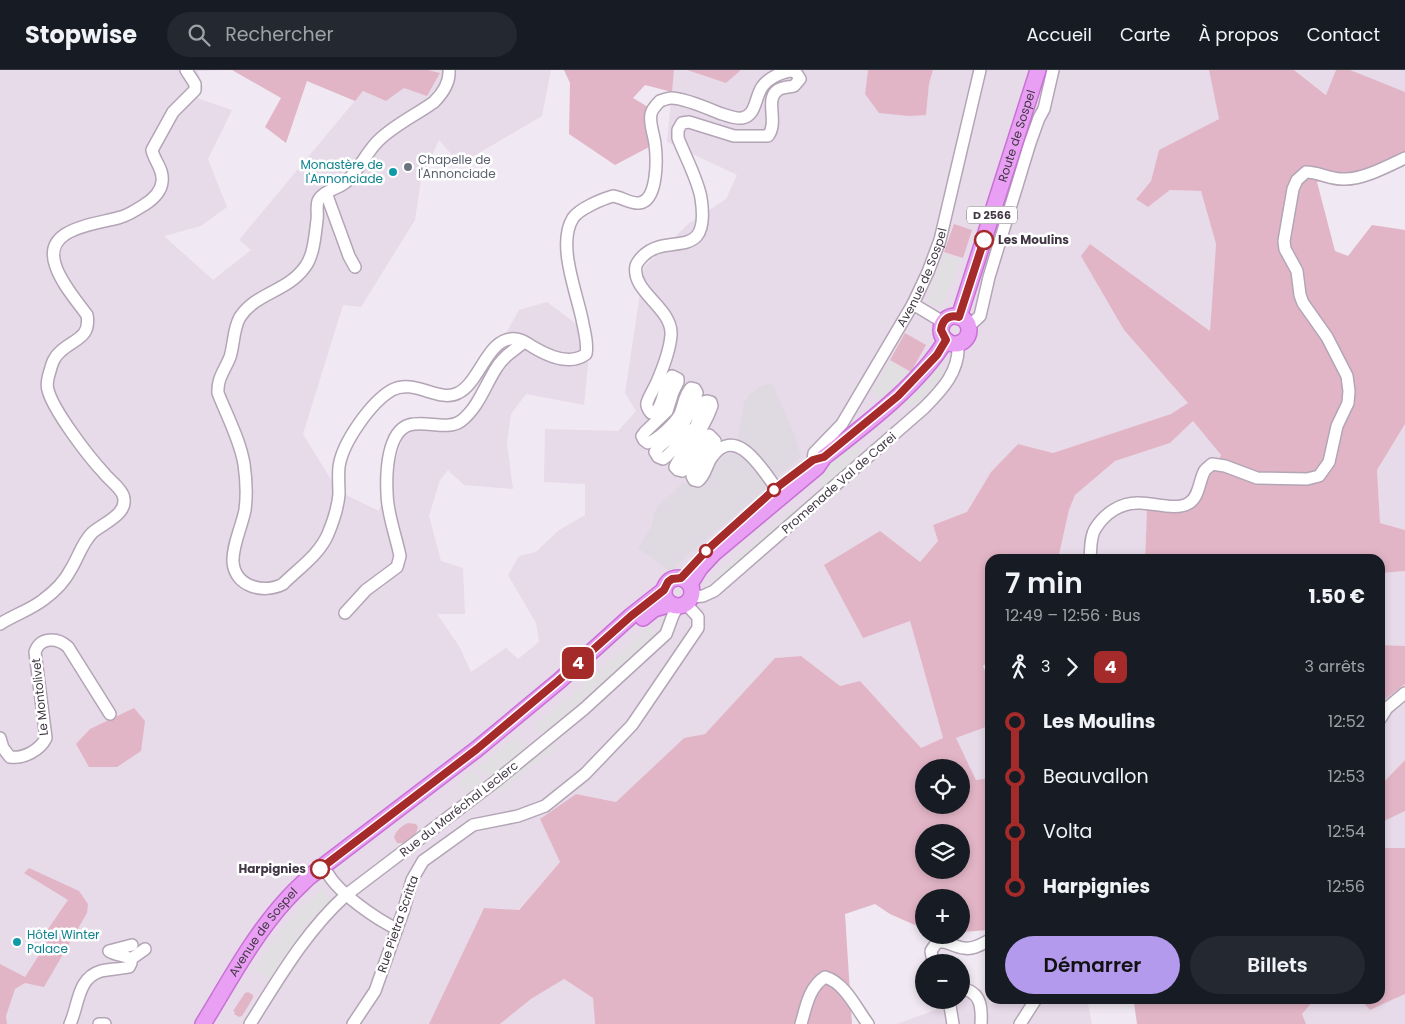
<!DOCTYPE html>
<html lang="fr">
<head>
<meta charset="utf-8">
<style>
	body { margin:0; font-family:Poppins,sans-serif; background:#242831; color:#f1f3f6; height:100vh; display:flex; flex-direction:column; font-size:19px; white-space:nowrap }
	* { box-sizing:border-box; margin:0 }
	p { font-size:16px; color:#9ea1a6 }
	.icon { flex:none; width:28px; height:28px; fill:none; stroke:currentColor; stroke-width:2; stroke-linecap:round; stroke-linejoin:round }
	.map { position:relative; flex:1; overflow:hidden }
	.panel { position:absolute; left:985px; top:484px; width:400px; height:450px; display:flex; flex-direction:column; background:#171b24; border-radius:15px; box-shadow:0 2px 8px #0003 }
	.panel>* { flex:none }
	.badge { padding:0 10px; border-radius:8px; font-size:18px; line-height:32px }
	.tools { position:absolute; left:915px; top:689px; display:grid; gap:10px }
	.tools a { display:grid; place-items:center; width:55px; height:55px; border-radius:50%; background:#171b24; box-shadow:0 2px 8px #0003; font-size:25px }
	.map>.badge { position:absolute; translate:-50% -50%; box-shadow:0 0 0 2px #fff }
	.legs { display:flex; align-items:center; gap:8px; height:55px; padding:0 20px; font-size:16px }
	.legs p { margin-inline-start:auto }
	.head { display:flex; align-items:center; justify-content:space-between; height:85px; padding:0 20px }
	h1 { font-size:28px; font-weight:600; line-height:38px }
	.primary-button { display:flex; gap:10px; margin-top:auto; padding:10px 20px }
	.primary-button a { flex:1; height:58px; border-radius:30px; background:#b39aed; color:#111; font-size:20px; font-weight:600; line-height:58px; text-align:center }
	.primary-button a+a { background:#242831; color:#f1f3f6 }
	ul { padding:0 20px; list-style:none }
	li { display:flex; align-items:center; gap:18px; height:55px; font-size:19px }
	li i { display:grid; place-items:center; width:8px; height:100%; margin:0 6px; background:currentColor }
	li i::after { content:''; width:12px; height:12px; margin:-6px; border:4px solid; border-radius:50%; background:#171b24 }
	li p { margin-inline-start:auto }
	li:first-child i { background:linear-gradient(#0000 50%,currentColor 0) }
	li:last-child i { background:linear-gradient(currentColor 50%,#0000 0) }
	header { display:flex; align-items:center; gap:30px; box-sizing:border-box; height:70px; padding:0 25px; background:#171b24; border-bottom:1px solid #363941 }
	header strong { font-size:24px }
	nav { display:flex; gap:28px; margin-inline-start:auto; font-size:18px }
	.search { width:350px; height:45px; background:#242831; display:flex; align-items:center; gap:12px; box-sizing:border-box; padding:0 18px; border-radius:28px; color:#9ea1a6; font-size:19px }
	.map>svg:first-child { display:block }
	.residential { fill:#e7dae9 }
	.industrial { fill:#dfd9e1 }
	.green { fill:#e2b5c6; fill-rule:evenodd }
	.parking { fill:#e2dfe3 }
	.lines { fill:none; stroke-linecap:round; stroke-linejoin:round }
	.minor-casing { stroke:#b3a5b6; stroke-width:14 }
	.major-casing { stroke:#c971d6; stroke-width:18 }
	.minor { stroke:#fff; stroke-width:11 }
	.major { stroke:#e99ff3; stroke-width:15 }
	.line-1-casing { stroke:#fff; stroke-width:11 }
	.line-1 { stroke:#a52a2a; stroke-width:8 }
	.worship-dot { fill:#6b7280; stroke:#fff; stroke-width:2 }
	.culture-dot { fill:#0f9aa8; stroke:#fff; stroke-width:2 }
	.stop-1-dot { fill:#fff; stroke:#a52a2a; stroke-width:2.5 }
	.labels { text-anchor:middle; stroke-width:5; stroke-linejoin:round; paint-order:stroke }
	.shield { fill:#fff; stroke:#7a737c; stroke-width:1 }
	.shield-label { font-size:11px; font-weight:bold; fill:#413744 }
	.street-label { font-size:12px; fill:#413744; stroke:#fff }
	.worship-label { font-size:12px; fill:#5b616d; stroke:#fff; text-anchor:start }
	.culture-label { font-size:12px; fill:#0d838f; stroke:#fff; text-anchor:end }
	.stop-label { font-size:12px; font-weight:bold; fill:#413744; stroke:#fff; text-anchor:start }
</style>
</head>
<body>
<header>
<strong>Stopwise</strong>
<div class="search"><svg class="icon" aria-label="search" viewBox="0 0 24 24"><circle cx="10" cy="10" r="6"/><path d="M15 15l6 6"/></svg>Rechercher</div>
<nav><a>Accueil</a><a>Carte</a><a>À propos</a><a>Contact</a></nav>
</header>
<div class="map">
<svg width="1405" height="954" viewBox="0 0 1405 954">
	<rect width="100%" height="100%" fill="#f0e8f2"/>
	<path class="residential" d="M0,0H232L198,1L203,18L197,28L232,40L208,89L227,137L201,156L164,166L213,210L251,180L239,170L363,21L386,31L404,18L440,3L428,0H551L542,46L460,94L439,70L421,109L415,150L361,237L343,235L303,364L338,421L379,441L405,361L459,349L519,240L547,232L591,265L584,335L526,324L511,344L507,373L513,419L464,415L448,400L440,410L429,446L441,491L463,498L465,544H437L459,576L471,602L506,578L518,589L539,572L536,553L508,505L519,486L536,482L559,460L585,445V414L544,412L545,359L618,361L636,341L625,323L644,197L688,154L726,129L737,105L667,72L674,0H687L726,13L741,0H868L865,24L926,45L929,14L933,0H1209L1219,49L1159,80L1151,111L1136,128L1148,137L1170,120L1201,121L1216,174L1210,261L1090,174L1124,260L1188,333L1171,344L1053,383L1018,374L991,402L967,443L933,455L938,471L920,492L910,551L943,668L921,679L860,611L840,616L801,586L775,588L705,664L684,668L616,732L576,724L560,792L518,840L484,838L429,954H0Z
		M1294,0H1336L1327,25Z
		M1350,0H1405V22H1401Z
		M1193,351L1221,385L1195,435L1147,439L1145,489H1058L1069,440L1075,425L1115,391L1170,373Z
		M1405,354V460L1380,453L1377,400Z
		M1405,501V576L1380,575V503Z
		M1405,614V690L1380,716V633Z
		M986,657L990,664V708L976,710L956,668Z
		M1405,741V778H1383L1380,771V753Z
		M564,909L593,928L595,954H500L531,929Z
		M961,919H981L991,935L997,929H1087L1092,954H897L944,937V930H961Z
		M1405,924V954H1306L1302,944L1315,929H1360L1370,940Z"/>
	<path class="industrial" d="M772,313L795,366L801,387L776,408L754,381L737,371L744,333L750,324L761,316Z
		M738,383L748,389L769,416L689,484L671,502L638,478L651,458L656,438L683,413L697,417L704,413L723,385Z"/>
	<path class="green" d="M232,0H428L440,3L427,26L404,18L386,31L363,21L355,31L307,11L286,73L265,57L281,28Z
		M564,0H674L672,22L645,15L633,28L648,37L651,76L615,95L569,64L570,13Z
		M687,0H741L726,13Z
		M868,0H933L929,14L926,45L909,46L879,43L865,24Z
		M1209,0H1294L1326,25L1336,0H1350L1405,22V93L1317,112L1335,181L1348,186L1372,155L1405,160V354L1377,400L1380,453L1405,460V501L1380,503V489H1145L1147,439L1195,435L1221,385L1193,351L1170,373L1115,391L1075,425L1069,440L1058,489H990V590L983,596L990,612V664L986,657L956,668L976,710L990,708V860L961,862V828H924V859L890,844L875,834L845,844L852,954H595L593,928L564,909L531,929L500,954H429L484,838L519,840L560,792L540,749L576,724L616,732L684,668L705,664L775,588L801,586L840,616L860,611L921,678L943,668L910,551L863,568L824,495L880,461L920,492L938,471L933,455L967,442L991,402L1018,374L1053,383L1171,344L1188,333L1124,260L1081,186L1090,174L1210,261L1216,174L1201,121L1170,120L1148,137L1136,129L1151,111L1159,80L1219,49ZM924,698H961V735H924ZM924,762H961V800H924Z
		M954,154L972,160L963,188L944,182Z
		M905,263L926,275L911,302L890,290Z
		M1380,575L1405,576V614L1380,633Z
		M134,638L145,651L141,681L117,697H89L76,674L90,659Z
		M1405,690V741L1380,753V716Z
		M408,753L416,754L418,757L415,766L405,773H397L394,767C397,760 401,756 408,753Z
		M1380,771L1383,778H1405V924L1370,940L1360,929H1380Z
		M29,798L79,821L88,834L87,843L44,917L25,913L15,919L6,946L7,954H0V894L25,907L39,885L48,859L68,830L24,803Z
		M248,922L253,925V928L242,946L239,947L234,944L235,942L233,941L245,923Z
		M1147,929H1315L1302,944L1306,954H1137L1134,933Z"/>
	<path class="parking" d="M945,183L961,190L942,238L926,231Z
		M890,291L910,302L882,330L872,322Z
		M937,298H941L947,302L916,336L901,333Z
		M854,370L856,377L860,380L868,381L822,419V399Z
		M801,433L804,439L716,517L715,505Z
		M649,557L657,565L544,665L536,655Z
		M515,668L521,669L526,674L525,682L486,712V706L482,701L476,699Z
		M551,672L556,678L495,726L494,717Z
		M473,701L482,711L467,723L458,713Z
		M322,819L332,831L312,848L271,910L254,899L275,868L299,839Z"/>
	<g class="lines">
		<defs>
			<g id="minor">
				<path d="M449,0C450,12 443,23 434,32C416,45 394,55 378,71C366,83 359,100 346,112C338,119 322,121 318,131C316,137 318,144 317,150C315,165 314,185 305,197C287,222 257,222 240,247C233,259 234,275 230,287C225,300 217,308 218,323C227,346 240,370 244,394C246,408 247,426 245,440C242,456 232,476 233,492C235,517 264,524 283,514C299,498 319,485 328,464C333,452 338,437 339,424C339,415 338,406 339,397C342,373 371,332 392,320C414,308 439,333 458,323C480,313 488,265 516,269C522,269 528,274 533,277C548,286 570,296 586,284C588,274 585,264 583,254C578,225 556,175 573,148C579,139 602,129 613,126C621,127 631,134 639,133C658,131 657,89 655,74C654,64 649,54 651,44C652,39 656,35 660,31C663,30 668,28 671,28C684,28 707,38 719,43C726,45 734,49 742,48C756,46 755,27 762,17C768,8 784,0 795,1L800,9L794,16C790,17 782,17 778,20C764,29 779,52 768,66H734L689,52L682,53L678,60V68C685,86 698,110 701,128C711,194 668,161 643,186C640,189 637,192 636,196C631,222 673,238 671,265C670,280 663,298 657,312C654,319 649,326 647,333C646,337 649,340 651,343H655C665,333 662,316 672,306L678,309V312L673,322L667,341L645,362L642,366L644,370L648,373C658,369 675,354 680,344C684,335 684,325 691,318L695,319L697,323C691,334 689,347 682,356C675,367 662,371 655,382L658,387L663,389L667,386L696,356L703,332L707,331L711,332L712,336C707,350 698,365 689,377C684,384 678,389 675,397L678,400L682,401L686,399L705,366L709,365L715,371L693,401L692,406L694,410L698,411C706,405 706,395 712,387C736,354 762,399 776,418"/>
				<path d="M326,123L349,186L355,197"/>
				<path d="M913,234L943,252"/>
				<path d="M968,257L980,246L989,207L1030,73L1039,48L1044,39L1053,0"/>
				<path id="s1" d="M813,390L814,383L842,354L913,234L928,202L940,170L980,0"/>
				<path d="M1090,489C1091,479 1090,467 1095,459C1105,443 1121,432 1140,433C1154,433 1177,441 1189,433C1199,427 1199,412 1204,402C1205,399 1209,397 1212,394L1225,396L1257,408L1307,409L1319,406L1329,392L1337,356L1348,333L1349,321L1347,306L1327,267L1303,233L1300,225L1297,201L1285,179L1284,171L1293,119L1297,110L1306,102C1319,102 1331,110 1345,109C1364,109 1388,96 1405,88"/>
				<path d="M691,527L703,526L714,521L924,338C942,320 960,301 958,274"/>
				<path d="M345,543L366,520L397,497L400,486C396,466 387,443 387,423C386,404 387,362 409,355C426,350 447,361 461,351C479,337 485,315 497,297C505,284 514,281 524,272"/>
				<path d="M0,554C14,545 30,540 43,530C54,522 65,511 71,499C78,488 82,473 92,463C103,453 130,444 123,425C119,416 109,410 103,402C88,386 53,340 48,320C46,314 48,307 50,301C52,293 54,287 61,281C74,269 91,268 87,245C76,230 62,214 56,197C41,157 96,155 121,147C129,145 137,139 144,135C152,130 161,122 162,112C164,99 154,91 152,80L173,42L195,20V14L186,0"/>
				<path d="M1380,649L1387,638L1405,623"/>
				<path d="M0,668L3,678L10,687C24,689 40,680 46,668L35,582C40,567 57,567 68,577L110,644"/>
				<path d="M328,804C340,824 376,849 397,859"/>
				<path d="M131,889L145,879"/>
				<path d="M933,892L931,881L937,872C947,870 953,877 964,878C973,880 982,874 990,870"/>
				<path d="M961,918C981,922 982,937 981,954"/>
				<path d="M949,930L953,954"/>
				<path d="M70,954C79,935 77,908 101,901C110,899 120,899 129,897L131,893V889C125,885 117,886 109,881L132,875"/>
				<path d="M99,954H105"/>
				<path d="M250,954C279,908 306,861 346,825L496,711L584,639L666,564L673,545L678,536"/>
				<path d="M353,954L375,921L404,839L412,810L423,791L473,755L518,746L545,736L585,704L632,655L698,558V547L686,534"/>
				<path d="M801,954C806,937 809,917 825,907C845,913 856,938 868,954"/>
				<path d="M1020,954L1036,929"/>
			</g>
			<g id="major">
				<circle cx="955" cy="260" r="14"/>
				<path id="s2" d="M959,247L1038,0"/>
				<circle cx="678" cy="522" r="14"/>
				<path d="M690,514L700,498L714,483L817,397L824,387C864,356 920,314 946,270"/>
				<path d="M643,548L654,539L671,534"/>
				<path id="s3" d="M203,954C229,912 253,866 287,829C294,821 302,814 309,807L477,679L559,611L631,546L664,520"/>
			</g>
		</defs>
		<use href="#minor" class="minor-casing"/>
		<use href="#major" class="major-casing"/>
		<use href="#minor" class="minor"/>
		<use href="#major" class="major"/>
	</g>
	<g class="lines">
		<defs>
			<path id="line-1" d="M320,799L477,679L558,611L631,546L664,520L668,512L672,509L681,508L707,480L776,418L813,390L824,387L898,326L937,285L946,270L941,260C942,250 949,244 959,247L984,170"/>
		</defs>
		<use href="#line-1" class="line-1-casing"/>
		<use href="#line-1" class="line-1"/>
	</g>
	<circle class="worship-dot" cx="408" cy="97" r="5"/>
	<g class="culture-dot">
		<circle cx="393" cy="102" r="5"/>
		<circle cx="17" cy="872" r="5"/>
	</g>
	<g class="stop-1-dot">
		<circle cx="984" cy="170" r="9"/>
		<circle cx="774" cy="420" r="6"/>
		<circle cx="706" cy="481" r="6"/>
		<circle cx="320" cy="799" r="9"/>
	</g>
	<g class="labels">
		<rect class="shield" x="967" y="136.5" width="50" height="17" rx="4"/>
		<g class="shield-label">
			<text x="992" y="149">D 2566</text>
		</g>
		<g class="street-label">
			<text dy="4" stroke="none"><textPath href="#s2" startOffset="190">Route de Sospel</textPath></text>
			<text dy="4" stroke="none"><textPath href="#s1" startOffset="215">Avenue de Sospel</textPath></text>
			<text transform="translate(839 413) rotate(-41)" y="4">Promenade Val de Carei</text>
			<text transform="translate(40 627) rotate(-96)" y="4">Le Montolivet</text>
			<text transform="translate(459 739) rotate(-38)" y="4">Rue du Maréchal Leclerc</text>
			<text transform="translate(398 854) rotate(-71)" y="4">Rue Pietra Scritta</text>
			<text dy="4" stroke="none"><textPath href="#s3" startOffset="110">Avenue de Sospel</textPath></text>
		</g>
		<g class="worship-label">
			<text x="418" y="94">Chapelle de<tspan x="418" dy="14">l'Annonciade</tspan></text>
		</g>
		<g class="culture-label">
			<text x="383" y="99">Monastère de<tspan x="383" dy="14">l'Annonciade</tspan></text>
			<text x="27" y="869" text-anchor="start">Hôtel Winter<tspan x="27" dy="14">Palace</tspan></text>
		</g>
		<g class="stop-label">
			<text x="998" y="174">Les Moulins</text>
			<text x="306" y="803" text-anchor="end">Harpignies</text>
		</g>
	</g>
</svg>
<div class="tools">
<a><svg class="icon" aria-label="locate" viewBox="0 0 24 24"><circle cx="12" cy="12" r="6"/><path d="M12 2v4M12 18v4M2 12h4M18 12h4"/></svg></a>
<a><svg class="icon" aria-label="layers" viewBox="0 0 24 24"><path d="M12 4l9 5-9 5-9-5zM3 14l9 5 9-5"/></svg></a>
<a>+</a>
<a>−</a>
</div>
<b class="badge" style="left:578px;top:593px;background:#a52a2a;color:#fff">4</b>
<section class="panel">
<div class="head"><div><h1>7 min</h1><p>12:49 – 12:56 · Bus</p></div><b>1.50 €</b></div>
<div class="legs"><svg class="icon" aria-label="walk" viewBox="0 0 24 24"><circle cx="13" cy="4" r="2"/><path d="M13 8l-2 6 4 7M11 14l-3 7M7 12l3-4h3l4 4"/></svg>3<svg class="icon" aria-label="forward" viewBox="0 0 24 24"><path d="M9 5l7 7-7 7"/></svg><b class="badge" style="background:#a52a2a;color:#fff">4</b><p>3 arrêts</p></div>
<ul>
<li><i style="color:#a52a2a"></i><b>Les Moulins</b><p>12:52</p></li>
<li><i style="color:#a52a2a"></i><span>Beauvallon</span><p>12:53</p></li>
<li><i style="color:#a52a2a"></i><span>Volta</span><p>12:54</p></li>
<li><i style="color:#a52a2a"></i><b>Harpignies</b><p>12:56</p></li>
</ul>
<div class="primary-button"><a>Démarrer</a><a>Billets</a></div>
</section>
</div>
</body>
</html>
